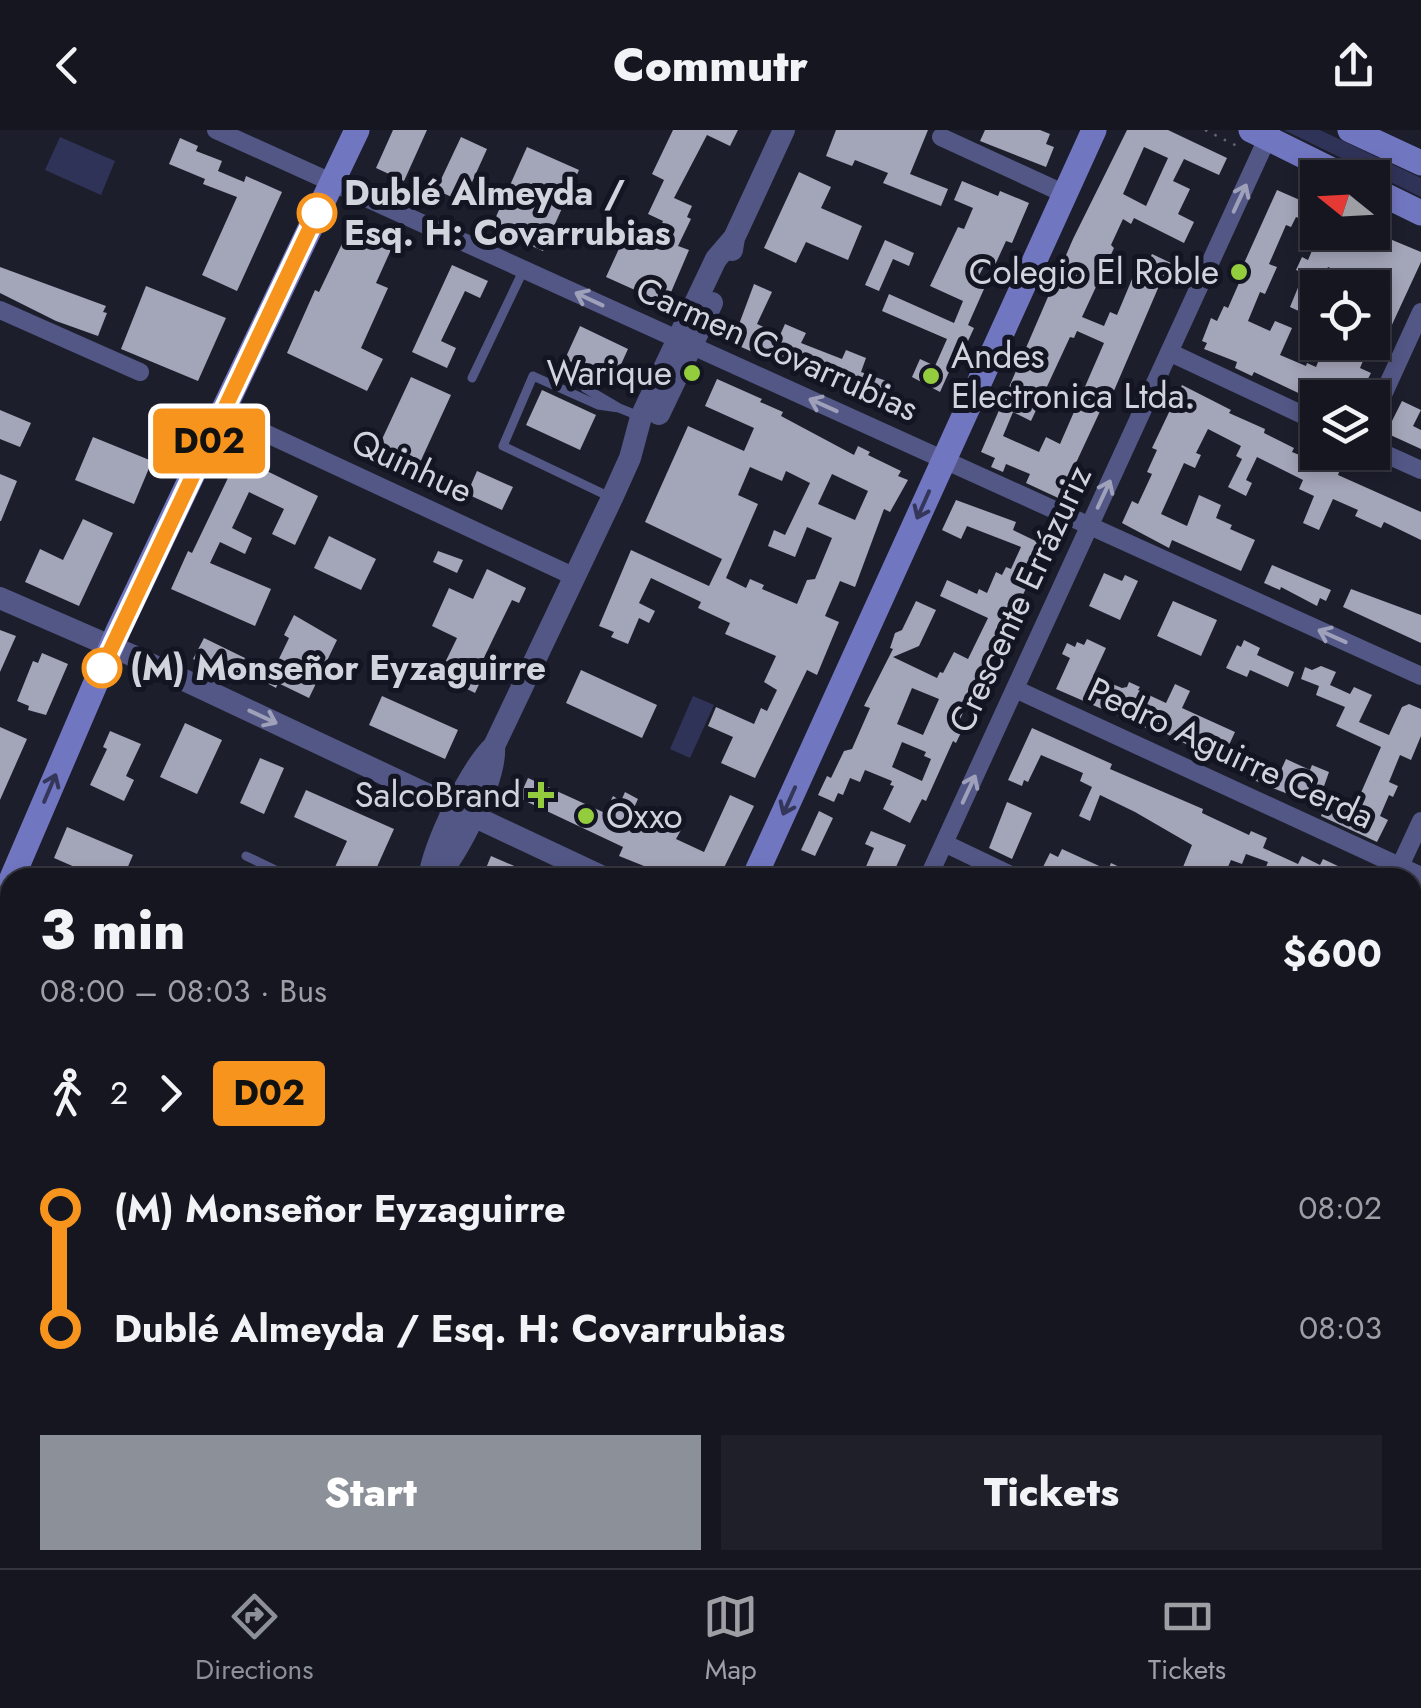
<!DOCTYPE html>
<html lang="en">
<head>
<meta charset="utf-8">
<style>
	body { margin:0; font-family:Jost,sans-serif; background:#1f1f2a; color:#f1f3f6; height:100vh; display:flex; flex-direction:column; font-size:38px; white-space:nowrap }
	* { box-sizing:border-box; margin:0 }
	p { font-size:32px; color:#9e9fa5 }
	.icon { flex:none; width:55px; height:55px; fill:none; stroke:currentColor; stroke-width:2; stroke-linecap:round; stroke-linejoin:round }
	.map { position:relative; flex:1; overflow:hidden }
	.details { position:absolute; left:0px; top:738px; width:1422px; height:702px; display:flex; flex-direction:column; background:#161621; border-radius:30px 30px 0 0; box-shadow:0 5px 15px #0003,0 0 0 2px #35353f }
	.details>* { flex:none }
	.badge { padding:0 20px; border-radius:8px; font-size:35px; line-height:65px }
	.needle { width:65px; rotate:288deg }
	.tools { position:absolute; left:1300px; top:30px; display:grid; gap:20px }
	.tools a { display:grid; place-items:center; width:90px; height:90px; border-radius:0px; background:#161621; box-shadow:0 5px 15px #0003,0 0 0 2px #35353f; font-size:50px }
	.map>.badge { position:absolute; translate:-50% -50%; box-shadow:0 0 0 5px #fff }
	.legs { display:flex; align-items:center; gap:15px; height:110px; padding:0 40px; font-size:32px }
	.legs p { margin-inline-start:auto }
	.head { display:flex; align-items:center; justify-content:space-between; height:170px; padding:0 40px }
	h1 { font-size:55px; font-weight:800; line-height:75px }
	.primary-button { display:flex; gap:20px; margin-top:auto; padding:20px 40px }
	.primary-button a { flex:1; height:115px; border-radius:0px; background:#8c9099; color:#fff; font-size:40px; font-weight:800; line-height:115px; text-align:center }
	.primary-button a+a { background:#1f1f2a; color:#f1f3f6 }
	ul { padding:0 40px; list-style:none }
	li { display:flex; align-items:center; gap:35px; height:120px; font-size:38px }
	li i { display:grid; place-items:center; width:15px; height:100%; margin:0 12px; background:currentColor }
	li i::after { content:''; width:25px; height:25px; margin:-12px; border:8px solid; border-radius:50%; background:#161621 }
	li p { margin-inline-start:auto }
	li:first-child i { background:linear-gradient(#0000 50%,currentColor 0) }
	li:last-child i { background:linear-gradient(currentColor 50%,#0000 0) }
	header { display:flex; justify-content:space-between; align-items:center; height:130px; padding:0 40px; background:#161621; font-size:45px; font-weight:800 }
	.tabs { display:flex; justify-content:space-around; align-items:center; height:140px; border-top:2px solid #35353f; background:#161621; font-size:28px; color:#9e9fa5 }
	.tabs a { display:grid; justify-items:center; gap:5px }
	.tabs .active { color:#8c9099 }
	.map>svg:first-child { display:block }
	.green { fill:#303358 }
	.building { fill:#a3a5b8; fill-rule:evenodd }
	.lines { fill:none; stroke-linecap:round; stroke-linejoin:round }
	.path { stroke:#646572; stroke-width:2.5; stroke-dasharray:2.5 8; stroke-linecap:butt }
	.service { stroke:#535786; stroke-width:9 }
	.minor { stroke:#535786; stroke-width:18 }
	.tertiary { stroke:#535786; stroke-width:22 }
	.secondary { stroke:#7176c1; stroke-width:25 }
	.oneway { stroke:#9fa1ba }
	.oneway2 { stroke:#34375a }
	.line-1-casing { stroke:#fff; stroke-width:22 }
	.line-1 { stroke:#f7941d; stroke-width:15 }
	.stop-1-dot { fill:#fff; stroke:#f7941d; stroke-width:5 }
	.poi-dot { fill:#93cd3e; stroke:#131522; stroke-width:4 }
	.labels { text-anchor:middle; stroke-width:10; stroke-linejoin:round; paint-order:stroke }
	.stop-label { font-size:35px; font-weight:bold; fill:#d1d3dd; stroke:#131522; text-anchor:start }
	.poi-label { font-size:35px; fill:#d1d3dd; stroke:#131522; text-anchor:end }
	.street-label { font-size:35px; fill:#d1d3dd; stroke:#131522 }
</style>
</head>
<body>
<header><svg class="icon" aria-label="back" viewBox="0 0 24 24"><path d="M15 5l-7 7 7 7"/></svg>Commutr<svg class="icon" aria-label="share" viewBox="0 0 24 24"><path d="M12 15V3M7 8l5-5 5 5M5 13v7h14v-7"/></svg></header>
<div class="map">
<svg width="1421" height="1438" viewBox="0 0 1421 1438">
	<rect width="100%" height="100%" fill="#1d1e2c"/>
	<path class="green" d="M1284,0H1320L1421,48V67Z
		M60,7L115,31L101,65L45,40Z
		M693,566L714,575L690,628L670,619Z"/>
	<path class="building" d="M393,0H427L404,51L376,38Z
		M673,0H738L730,16L707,5L674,68L692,76L687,87L691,89L678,116L689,120L666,174L606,147L628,99L654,111L663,91L648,84L664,50L652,44Z
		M836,0H928L910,44L948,59L941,76L883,53L888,43L855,30L852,36L826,26Z
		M985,0H1040L1050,4L1046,14L1054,17L1046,37L980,11Z
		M1127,0H1168L1227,28L1219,45L1184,29L1173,51L1190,59L1178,84L1194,92L1184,113L1134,88L1131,94L1123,89L1111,115L1114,118L1082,187L1104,196L1110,182L1117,185L1135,142L1142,145L1152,124L1171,133L1162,149L1113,263L1109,262L1068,350L1072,352L1069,360L1074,362L1069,373L1026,353L1030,344L1006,334L1003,342L991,337L995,328L981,322L1073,109ZM1144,17L1168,28L1146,76L1123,64ZM1077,201L1104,213L1060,314L1046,307L1039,322L1003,306L1013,282L1031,291L1070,207L1074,208Z
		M461,7L487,19L463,72L436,60Z
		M180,8L198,16L196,21L222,31L218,41L244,52L246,46L282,62L237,161L202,145L237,67L203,54L205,49L169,34Z
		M527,17L579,40L543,121L491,98Z
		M799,42L831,57L821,78L862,96L848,130L806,112L796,133L764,118Z
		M962,51L998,66L1000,61L1029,73L1012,113L1006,111L995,135L986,132L974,155L984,159L968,195L974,198L962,224L958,222L940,262L912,247L920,229L935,236L947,209L882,181L889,164L954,193L963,171L930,156L958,97L964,99L973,78L954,70Z
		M1277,60L1318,78V96L1296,87L1291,97L1286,95L1269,134L1277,137L1265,164L1260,162L1248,191L1270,201L1275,191L1292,198L1280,225L1306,236L1307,233L1316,237L1326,212H1371L1360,238L1371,243L1358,268H1314L1313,270L1254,242L1252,246L1235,238L1237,232L1204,219L1207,213L1202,211L1211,188L1217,191L1224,176L1228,178L1239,153L1236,151Z
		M352,93L394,113L376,153L388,158L361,218L383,229L367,261L287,223L315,160L319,162Z
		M1320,102H1373L1421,122V132L1390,199L1385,210L1381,208L1372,226V173L1382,150L1360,139L1356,149L1328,137L1318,158V190L1290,177L1304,143L1296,140L1302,127L1308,130Z
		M885,110L914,123L909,136L893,129L879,161L865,155Z
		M452,135L488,151L480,168L465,161L441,211L456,218L447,238L412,222Z
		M0,137L106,176L103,182L107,183L98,206L56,191L0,163Z
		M754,154L772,162L757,194L780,205L785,194L806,203L801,213L842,229L846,220L866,228L861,242L892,253L885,272L843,251L842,254L826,247L824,253L732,213Z
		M146,156L226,188L198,251L121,219Z
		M580,196L628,219L613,252L565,229Z
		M411,247L451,265L417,339L377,320Z
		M717,249L762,269L760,272L783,282L781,286L854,325L858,316L870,322L868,325L901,341L898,346L908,350L890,382L884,379L855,457L840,451L825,486L839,492L824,528L817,545L807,540L755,648L721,633L733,607L708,596L716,577L754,594L761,578L767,581L777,560L764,552L776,526L725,504L730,493L698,478L701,472L651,448L639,473L655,481L649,493L639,488L628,514L611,507L614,502L599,496L631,420L709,456L722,429L645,392L688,296L744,321L754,298L705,276ZM750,337L782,351L786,341L810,353L785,405L774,400L768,416L795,427L807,397L832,408L815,449L807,450L797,474L762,459L764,455L750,449L746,458L726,448L758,374L738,365ZM832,344L868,361L855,390L818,374Z
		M1182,255L1231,280L1229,283L1265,299L1264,303L1294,318L1292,322L1317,332L1320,325L1342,334L1338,345L1421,382V410L1384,392L1381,398L1355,386L1358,380L1333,369L1319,400L1303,393L1314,366L1299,359L1303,350L1257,327L1246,350L1252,353L1246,366L1228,357L1242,329L1236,326L1241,316L1208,299L1196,323L1201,325L1195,338L1184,333L1161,384L1187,396L1199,365L1221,375L1216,388L1232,395L1230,399L1255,410L1241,441L1172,410L1169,418L1122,393L1132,371L1138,374L1152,344L1147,342L1157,320L1152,318Z
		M542,260L596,285L580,320L526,295Z
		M1402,271L1421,280L1413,296L1421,300V319L1386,303Z
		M0,280L31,293L20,317L0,309Z
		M93,307L152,331L134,374L75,350Z
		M238,327L318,366L295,415L272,404L284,379L249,362L232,398L252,408L245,424L220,412L210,433L271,459L255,496L171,459L188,421L192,423Z
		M477,341L513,357L502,380L467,364Z
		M0,344L17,351L1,391H0Z
		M956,370L1016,392L1013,400L1046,416L1020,471L1014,469L996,507L999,508L959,591L965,594L956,613L953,611L926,671L922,669L910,693L883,679L894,656L890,655L892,651L865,640L860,652L850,648L843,665L838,663L834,672L818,665L827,646L831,648L844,621L852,619L870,578L864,576L893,519L890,518L895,503L902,500L916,471L936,480L919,516L893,527L937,548L940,542L943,543L954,522L968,529L988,488L940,466L947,450L977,464L979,459L987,463L996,442L1002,445L1006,437L1011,439L1021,417L967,396L961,409L942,400ZM912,558L939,569L923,605L897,594ZM902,612L926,622L924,626L931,629L922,651L892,637Z
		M83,389L113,403L79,476L25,452L40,419L63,430Z
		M329,406L376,429L361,460L314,438Z
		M438,421L463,430L457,443L433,432Z
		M1272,435L1331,460L1326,471L1320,468L1317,476L1281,457L1280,460L1264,453Z
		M487,439L526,458L519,473L512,470L492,511L481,534L487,537L475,563L439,545L457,508L432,496L449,458L473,469Z
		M1104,443L1122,451L1125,445L1138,451L1120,490L1089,476Z
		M1351,459L1421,485V513L1343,477Z
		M1173,471L1217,490L1201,526L1157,506Z
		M294,485L337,510L309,568L278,553L276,558L263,551L271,535L275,537L289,508L284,505Z
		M0,500L16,506L0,542Z
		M204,508L245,528L235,549L193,529Z
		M1087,509L1106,518L1093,546L1122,558L1127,557L1129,552L1140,557L1138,560L1166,573L1175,554L1190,561L1182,578L1235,602L1229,615L1281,640L1286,629L1310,640L1312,635L1329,642L1323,659L1356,674L1381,617L1336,596L1345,577L1316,565L1319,556L1301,549L1305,537L1312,540L1321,536L1336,542L1330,555L1350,564L1354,557L1372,565L1359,592L1389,605L1402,577L1409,574L1421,579V606L1411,630L1400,625L1389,652L1398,656L1393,667L1389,665L1380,686L1388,690L1377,712L1321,686L1324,678L1262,654L1163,602L1162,605L1056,559L1070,528L1062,524L1067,513L1075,517L1077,512L1084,515Z
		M1244,510L1260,518L1257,525L1294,542L1288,557L1250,540L1247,547L1226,538L1237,515L1241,517Z
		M42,523L68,534L46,585L28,580L29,576L17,571L33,531L38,533Z
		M581,540L657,575L642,608L566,573Z
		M382,566L458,600L445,629L369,595Z
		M185,593L222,610L197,664L160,647Z
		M0,597L27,609L0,670Z
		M1032,598L1112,634L1110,639L1203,679L1202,683L1249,705L1251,701L1267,708L1263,718L1298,734L1302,726L1320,735L1323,729L1340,737L1337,743L1346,748H1272L1263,744L1268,732L1246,724L1242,734L1231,730L1223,748H1206L1183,737L1192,715L1135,682L1100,665L1090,691L1079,686L1092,657L1080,651L1083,643L1041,625L1028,652L1024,650L1022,656L1008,650Z
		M110,601L141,614L126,646L134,650L124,671L90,655L107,619L103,617Z
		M260,628L284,638L264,684L240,673Z
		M528,648L605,683L613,666L621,671L625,662L638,669L631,684L664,699L668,693L681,700L676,709L704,722L730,665L754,676L719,748H674L619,726L623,717L519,668Z
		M306,660L394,699L372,748H330L347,711L294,687Z
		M1007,672L1032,683L1012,729L989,718Z
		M819,681L833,688L815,726L801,720Z
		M67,697L133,725L123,748H100L54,728Z
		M871,701L906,715L891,748H861L874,718L865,714Z
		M1062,719L1108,740L1111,733L1143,748H1060L1042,739L1050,723L1058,727Z
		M491,726L542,748H482Z"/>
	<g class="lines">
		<path class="path" d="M1205,0L1239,17"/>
		<path class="service" d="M472,248L524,139
			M585,258L619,278
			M610,367L503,316L533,246L598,275L619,278L639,286
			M246,726L292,748
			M0,811L10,816"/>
		<path class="minor" d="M216,0L1421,546
			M941,7L1065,64
			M0,180L140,242
			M1169,222L1318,292
			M222,283L575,447
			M1372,289L1421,182
			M1372,318L1421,340
			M1015,559L1421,746
			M944,713L1017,748
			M1395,747L1421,691
			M928,748L1271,0
			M1412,935L1421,939
			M0,939L10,944
			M0,1107L10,1147
			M1412,1128L1421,1132
			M0,1171L10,1164
			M0,1249L7,1277
			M1412,1368L1421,1351
			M1135,1430L1153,1438
			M611,1438L615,1430
			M822,1438L826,1430
			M1077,1438L1081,1430
			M1379,1438L1383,1430"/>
		<path class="tertiary" d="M732,120L734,108L784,0
			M659,284L712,173
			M0,468L131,525L605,748
			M429,748C434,714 470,639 494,616L612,368L630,328L641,287L669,228L716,129L734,108
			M436,748C458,723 497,649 494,616
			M1412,1288L1421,1287
			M0,1410L10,1415
			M42,1430L59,1438
			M97,1438L101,1430
			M117,1438L121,1430"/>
		<path class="secondary" d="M1251,0L1348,48
			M1350,0L1421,33
			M1372,59L1421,83
			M12,748L118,501L357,0
			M754,748L1094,0
			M0,775L10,752
			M442,1438L446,1430"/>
	</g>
	<defs><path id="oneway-shaft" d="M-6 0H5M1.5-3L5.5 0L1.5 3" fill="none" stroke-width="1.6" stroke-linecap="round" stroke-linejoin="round" transform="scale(2.5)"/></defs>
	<g class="oneway">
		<use href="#oneway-shaft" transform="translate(1240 68) rotate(-65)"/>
		<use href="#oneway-shaft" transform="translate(589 169) rotate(-155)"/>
		<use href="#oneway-shaft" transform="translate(823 275) rotate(-156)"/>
		<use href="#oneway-shaft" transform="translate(1104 364) rotate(-65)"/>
		<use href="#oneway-shaft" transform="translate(1332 506) rotate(-156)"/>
		<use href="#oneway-shaft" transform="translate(263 587) rotate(25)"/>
		<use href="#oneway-shaft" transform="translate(969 659) rotate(-65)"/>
	</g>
	<g class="oneway2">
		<use href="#oneway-shaft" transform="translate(923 375) rotate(114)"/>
		<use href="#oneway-shaft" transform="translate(50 658) rotate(-67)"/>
		<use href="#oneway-shaft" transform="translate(789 671) rotate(114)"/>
	</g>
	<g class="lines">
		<defs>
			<path id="line-1" d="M102,538L317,83"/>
		</defs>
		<use href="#line-1" class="line-1-casing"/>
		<use href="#line-1" class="line-1"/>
	</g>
	<g class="stop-1-dot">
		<circle cx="317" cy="83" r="18"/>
		<circle cx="102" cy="538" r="18"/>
	</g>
	<g class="poi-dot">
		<circle cx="1239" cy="142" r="10"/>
		<circle cx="692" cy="243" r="10"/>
		<circle cx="931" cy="246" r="10"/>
		<path d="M536 650h10v10h10v10h-10v10h-10v-10h-10v-10h10z"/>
		<circle cx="586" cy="686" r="10"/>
	</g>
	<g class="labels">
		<g class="stop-label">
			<text x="344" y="75">Dublé Almeyda /<tspan x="344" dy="40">Esq. H: Covarrubias</tspan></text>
			<text x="130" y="550">(M) Monseñor Eyzaguirre</text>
		</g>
		<g class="poi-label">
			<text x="1219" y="154">Colegio El Roble</text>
			<text x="951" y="238" text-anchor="start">Andes<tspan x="951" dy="40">Electronica Ltda.</tspan></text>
			<text x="672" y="255">Warique</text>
			<text x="521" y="677">SalcoBrand</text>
			<text x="606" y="698" text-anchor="start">Oxxo</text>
		</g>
		<g class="street-label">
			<text transform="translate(777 219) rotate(24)" y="12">Carmen Covarrubias</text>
			<text transform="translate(412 336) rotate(25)" y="12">Quinhue</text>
			<text transform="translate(1020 469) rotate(-65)" y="12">Crescente Errázuriz</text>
			<text transform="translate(1231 623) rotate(25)" y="12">Pedro Aguirre Cerda</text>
		</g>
	</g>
</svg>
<div class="tools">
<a><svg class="needle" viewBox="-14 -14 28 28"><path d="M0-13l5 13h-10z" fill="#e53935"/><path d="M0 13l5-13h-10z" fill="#9e9fa5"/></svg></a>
<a><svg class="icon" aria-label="locate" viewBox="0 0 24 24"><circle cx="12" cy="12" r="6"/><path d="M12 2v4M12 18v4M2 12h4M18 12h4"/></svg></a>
<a><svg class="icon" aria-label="layers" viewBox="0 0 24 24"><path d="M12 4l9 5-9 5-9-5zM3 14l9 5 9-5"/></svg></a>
</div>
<b class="badge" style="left:209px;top:311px;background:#f7941d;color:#111">D02</b>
<section class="details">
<div class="head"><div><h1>3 min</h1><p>08:00 – 08:03 · Bus</p></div><b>$600</b></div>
<div class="legs"><svg class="icon" aria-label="walk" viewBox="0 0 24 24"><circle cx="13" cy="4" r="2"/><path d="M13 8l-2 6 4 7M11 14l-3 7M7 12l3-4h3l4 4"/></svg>2<svg class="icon" aria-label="forward" viewBox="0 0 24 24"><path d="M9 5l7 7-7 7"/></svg><b class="badge" style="background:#f7941d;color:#111">D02</b></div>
<ul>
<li><i style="color:#f7941d"></i><b>(M) Monseñor Eyzaguirre</b><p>08:02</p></li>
<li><i style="color:#f7941d"></i><b>Dublé Almeyda / Esq. H: Covarrubias</b><p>08:03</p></li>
</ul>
<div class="primary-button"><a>Start</a><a>Tickets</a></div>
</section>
</div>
<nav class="tabs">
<a class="active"><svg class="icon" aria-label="directions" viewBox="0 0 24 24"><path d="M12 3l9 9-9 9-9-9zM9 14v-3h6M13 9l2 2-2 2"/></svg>Directions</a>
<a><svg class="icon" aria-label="map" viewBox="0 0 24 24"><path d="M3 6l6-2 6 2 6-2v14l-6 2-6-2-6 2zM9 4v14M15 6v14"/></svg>Map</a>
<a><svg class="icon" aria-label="tickets" viewBox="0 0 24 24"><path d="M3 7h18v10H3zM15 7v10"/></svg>Tickets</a>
</nav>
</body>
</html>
